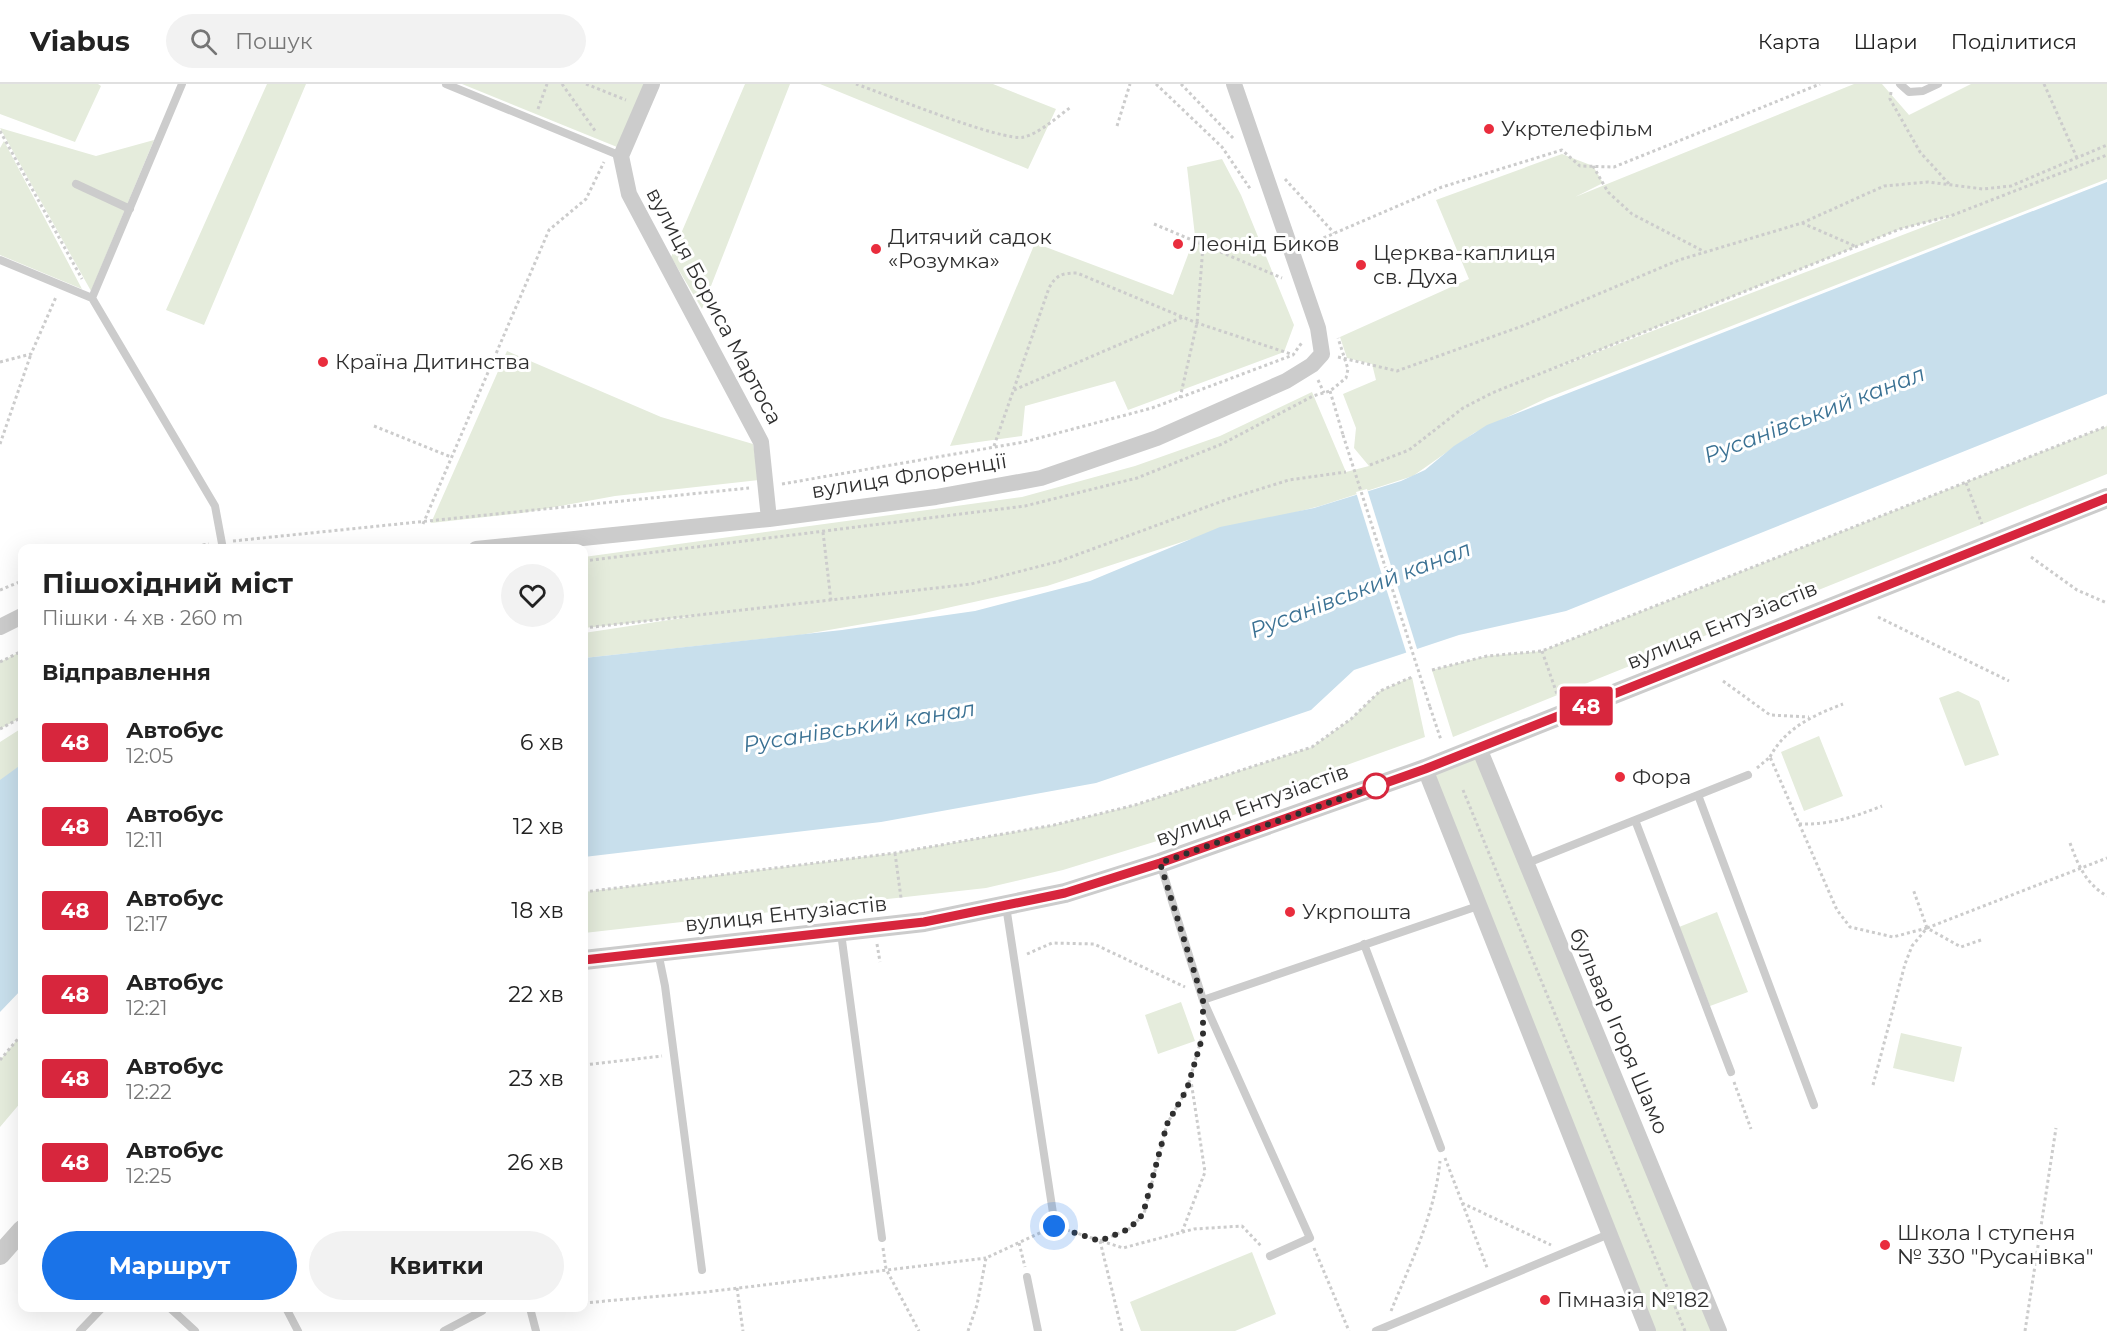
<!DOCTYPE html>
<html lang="uk">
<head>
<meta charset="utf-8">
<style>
	body { margin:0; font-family:Montserrat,sans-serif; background:#f2f2f2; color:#222; height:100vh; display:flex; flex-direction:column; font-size:22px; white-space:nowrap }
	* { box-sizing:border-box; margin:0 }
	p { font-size:20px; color:#767676 }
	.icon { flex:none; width:33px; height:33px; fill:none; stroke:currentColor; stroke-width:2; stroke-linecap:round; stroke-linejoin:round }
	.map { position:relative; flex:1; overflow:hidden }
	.drawer { position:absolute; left:18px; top:460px; width:570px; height:768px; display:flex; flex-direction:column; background:#fff; border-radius:12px; box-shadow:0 6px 24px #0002 }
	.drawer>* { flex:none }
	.badge { padding:0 12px; border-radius:4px; font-size:21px; line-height:39px }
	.you { position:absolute; width:30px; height:30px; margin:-15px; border:4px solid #fff; border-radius:50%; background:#1a73e8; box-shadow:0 0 0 9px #1a73e833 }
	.map>.badge { position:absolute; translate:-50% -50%; box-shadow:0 0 0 3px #fff }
	h2 { padding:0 24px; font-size:22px; line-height:54px }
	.round { display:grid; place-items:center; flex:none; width:63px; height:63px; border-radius:32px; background:#f2f2f2 }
	.summary { display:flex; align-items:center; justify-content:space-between; height:102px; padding:0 24px }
	h1 { font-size:28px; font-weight:700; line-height:45px }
	.button { display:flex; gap:12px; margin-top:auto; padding:12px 24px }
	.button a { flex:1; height:69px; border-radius:36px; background:#1a73e8; color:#fff; font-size:24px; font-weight:700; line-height:69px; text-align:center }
	.button a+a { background:#f2f2f2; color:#222 }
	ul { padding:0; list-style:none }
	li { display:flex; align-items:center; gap:18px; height:84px; padding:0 24px }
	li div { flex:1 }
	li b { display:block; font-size:22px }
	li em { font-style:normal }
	li .badge { min-width:66px; font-weight:700; text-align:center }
	header { display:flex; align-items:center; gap:36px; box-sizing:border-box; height:84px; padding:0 30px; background:#fff; border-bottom:2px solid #e0e0e0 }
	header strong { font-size:28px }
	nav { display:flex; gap:33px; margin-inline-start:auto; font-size:21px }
	.search { width:420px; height:54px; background:#f2f2f2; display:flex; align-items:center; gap:15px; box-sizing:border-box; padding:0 21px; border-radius:33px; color:#767676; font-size:22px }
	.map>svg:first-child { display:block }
	.green { fill:#e5ecdc; fill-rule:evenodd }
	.water { fill:#c8dfec }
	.pier { fill:#fff }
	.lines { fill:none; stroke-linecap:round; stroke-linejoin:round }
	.path { stroke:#ccc; stroke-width:3; stroke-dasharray:3 3; stroke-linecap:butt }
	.service { stroke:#ccc; stroke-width:8 }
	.minor { stroke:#ccc; stroke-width:16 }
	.tertiary { stroke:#ccc; stroke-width:20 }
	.path-bridge { stroke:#ccc; stroke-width:3; stroke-dasharray:3 3; stroke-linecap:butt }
	.line-casing { stroke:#fff; stroke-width:14 }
	.line { stroke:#d7263d; stroke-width:9 }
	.walk { stroke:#2f2f2f; stroke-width:6; stroke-dasharray:0 10.8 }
	.poi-dot { fill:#e92d3d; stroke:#fff; stroke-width:2 }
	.stop-dot { fill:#fff; stroke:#d7263d; stroke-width:3 }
	.labels { text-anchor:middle; stroke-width:6; stroke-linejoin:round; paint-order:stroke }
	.poi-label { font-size:21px; fill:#2f2f2f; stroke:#fff; text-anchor:start }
	.street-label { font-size:21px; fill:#2f2f2f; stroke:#fff }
	.water-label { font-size:22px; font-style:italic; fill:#3a7193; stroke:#fff }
</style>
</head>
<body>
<header>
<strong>Viabus</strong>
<div class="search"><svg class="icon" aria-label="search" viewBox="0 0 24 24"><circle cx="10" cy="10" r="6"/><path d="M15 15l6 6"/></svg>Пошук</div>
<nav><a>Карта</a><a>Шари</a><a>Поділитися</a></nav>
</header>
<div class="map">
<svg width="2107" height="1247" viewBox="0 0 2107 1247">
	<rect width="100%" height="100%" fill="#fff"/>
	<path class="green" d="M0,0H98L101,2L75,58L0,30Z
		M267,0H306L204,241L166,226Z
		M462,0H644L617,63Z
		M745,0H790L702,225L671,173Z
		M820,0H993L1056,25L1028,85Z
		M1854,0H1882L1909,31L1971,0H2107V95L1547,314L1474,349L1413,392L1320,422L1188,456L1047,502L915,531L800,551L584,574V549L695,532L584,544V473L1022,413L1135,382L1220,352L1312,308L1346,388L1369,382L1354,364L1356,344L1343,310L1376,296L1372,280L1347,274L1340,253L1469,195L1436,116L1562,70L1593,82L1603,99L1575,113ZM1952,132L1543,289L1900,145Z
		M0,44L96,72L154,56L91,207Z
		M4,57L82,205L0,171V64Z
		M1222,75L1241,111L1294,241L1284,268L1128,326L1115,297L1025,322L1022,352L950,362L1035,159L1173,211L1195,152L1187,83Z
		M507,267L661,333L753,360L759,396L615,412L522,429L431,439Z
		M2107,342V390L1453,653L1432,586L1487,572L1542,567Z
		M22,567V633L0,645V578Z
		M1412,593L1425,653L1344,682L1346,691L1183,749L1063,786L986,804L584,849V808L895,769L1054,741L1135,721L1312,663L1351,635L1380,607Z
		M1958,607L1979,617L1999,671L1965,682L1939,614Z
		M22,644V681L0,698V658Z
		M1819,652L1843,712L1804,727L1781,668Z
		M1479,664L1719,1247H1648L1425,685Z
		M1717,828L1748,908L1710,922L1679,843Z
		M1181,918L1195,957L1158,970L1145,931Z
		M1901,949L1962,963L1954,998L1893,984Z
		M22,950V1017L0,1043V976Z
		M1252,1168L1276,1230L1235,1247H1141L1130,1218Z"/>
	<path class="water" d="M2107,98V310L1566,527L1459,551L1354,586L1311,626L1096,699L881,738L584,773V574L842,546L975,527L1090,497L1220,443L1314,424L1401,397L1425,386L1454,362L1487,341Z
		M22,680V905L0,928V696Z"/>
	<path class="pier" d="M1367,405L1418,568L1407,571L1356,408Z"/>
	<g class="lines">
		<path class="path" d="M562,0L596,48
			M586,0L626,16
			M856,0C882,9 1005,59 1024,53C1040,49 1057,33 1071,23
			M1156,0L1222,63L1251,106
			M1181,0L1234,55
			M2044,0L2077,74
			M1891,8L1890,15L1920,68L1950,101
			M538,25L547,0
			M1117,42L1130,0
			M0,47L82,195
			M1593,82L1608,108L1632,130L1705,168
			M1285,95L1334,149
			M1802,139L1857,163
			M1154,140L1282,194
			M1307,161L1442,103L1562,66L1580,82L1614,83L1820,0
			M1338,273L1397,287L1525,241L1679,176L1802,139L1884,102L1928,98L1983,105L2011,102L2107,61
			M0,278L31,270L56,213
			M1318,296L1324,309
			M1014,306L1183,233
			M1330,307L1343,351
			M1180,314L1197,239L1203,162
			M374,342L451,373
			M0,360L31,270
			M994,362L1049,204C1056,191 1062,189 1077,189L1197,239L1291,270
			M1370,381L1409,366L1463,324L1492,309L1900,145L1953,131L2107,71
			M1966,399L1982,440
			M782,400L1024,358L1152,324L1293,271L1303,257
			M423,440L549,146L586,115L604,78
			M823,448L831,517
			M233,457L749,404
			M179,465L209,460
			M2031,473L2077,506L2107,519
			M584,477L1025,422L1137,394L1222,360L1313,312L1330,307L1346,294L1348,285L1338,254
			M0,506L22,497
			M1878,533L2009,597
			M584,544L971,500L1060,477L1228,415L1289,396L1346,388
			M1542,567L1557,610
			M0,578L22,567
			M1432,586L1487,572L1542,567L2107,342
			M1723,597L1770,631L1809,633
			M1430,623L1441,656
			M0,645L22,633
			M1770,673C1785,644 1814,631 1843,620
			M1757,684L1770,673L1837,826L1850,843L1893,853L1927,844L1961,863L1981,856
			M1463,706L1685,1247
			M1799,740C1830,741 1854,733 1882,722
			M2070,759C2078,781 2086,800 2107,812
			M895,769L901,814
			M584,808L895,769L1054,741L1135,721L1312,663L1351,635L1380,607L1412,593
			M871,817L873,827
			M1927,844L2107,774
			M877,860L880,878
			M1027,870L1052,859L1094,860L1185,903
			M0,976L22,950
			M584,981L662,972
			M1734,998L1751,1045
			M1873,1001L1905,880L1912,862L1927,844L1913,805
			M1445,1074L1488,1186
			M1462,1119L1551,1161
			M1067,1146L1123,1164L1194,1145L1242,1142L1262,1163
			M1182,1148L1205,1088L1191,997
			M1100,1157L1129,1145L1144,1130L1167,1040L1187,1005L1203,949
			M1100,1157L1122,1247
			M1019,1159L1025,1183
			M883,1164L886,1185L919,1247
			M1314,1164L1349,1247
			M737,1204L743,1247
			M584,1219L706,1208L986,1174
			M493,1226L519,1225
			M1391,1227C1411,1178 1435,1130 1440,1077
			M968,1247L977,1221L986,1174L1044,1147
			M2025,1247L2056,1044"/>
		<path class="service" d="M182,0L92,214L215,422L223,465
			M446,0L621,72
			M1900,0L1909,8L1923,7L1938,0
			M76,100L130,125
			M0,176L92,214
			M1698,711L1814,1021
			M1635,736L1731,988
			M1160,779L1203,916L1310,1154L1270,1172
			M1525,780L1748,691
			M1006,822L1055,1142
			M841,849L882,1154
			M1364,860L1441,1064
			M658,868L665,902L702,1186
			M1203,916L1478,822
			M1027,1193L1038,1247
			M170,1224L195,1247
			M286,1224L298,1247
			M530,1224L536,1247
			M80,1247L102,1224
			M444,1247L482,1227
			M1376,1247L1609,1150"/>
		<path class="minor" d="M652,0L621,72L629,110L761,358L769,435
			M476,465L769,435L936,413L1041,394L1157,354L1286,297L1312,281L1322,270L1318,244L1234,0
			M0,543L22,532
			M1479,664L1719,1247
			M1425,685L1648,1247"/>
		<path class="tertiary" d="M584,876L924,838L1065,809L1160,779L1425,685L2107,414
			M0,1171L22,1146"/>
		<path class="path-bridge" d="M1343,351L1430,623"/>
	</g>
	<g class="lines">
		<defs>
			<path id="line" d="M584,876L924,838L1065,809L1160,779L1425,685L2107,414"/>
		</defs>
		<use href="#line" class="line-casing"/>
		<use href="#line" class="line"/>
		<path class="walk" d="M1054,1142L1100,1157L1129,1145L1143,1130L1167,1040L1187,1005L1203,951V916L1160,779L1376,702"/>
	</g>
	<g class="poi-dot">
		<circle cx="1489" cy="45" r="6"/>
		<circle cx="1178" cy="160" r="6"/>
		<circle cx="876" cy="165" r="6"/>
		<circle cx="1361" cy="181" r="6"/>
		<circle cx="323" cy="278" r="6"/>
		<circle cx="1620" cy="693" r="6"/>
		<circle cx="1290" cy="828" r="6"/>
		<circle cx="1885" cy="1161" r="6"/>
		<circle cx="1545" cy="1216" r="6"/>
	</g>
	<circle class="stop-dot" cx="1376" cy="702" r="12"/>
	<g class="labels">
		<g class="poi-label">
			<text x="1501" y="52">Укртелефільм</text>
			<text x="888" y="160">Дитячий садок<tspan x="888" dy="24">«Розумка»</tspan></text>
			<text x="1190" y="167">Леонід Биков</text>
			<text x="1373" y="176">Церква-каплиця<tspan x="1373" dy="24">св. Духа</tspan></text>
			<text x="335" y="285">Країна Дитинства</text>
			<text x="1632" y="700">Фора</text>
			<text x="1302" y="835">Укрпошта</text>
			<text x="1897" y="1156">Школа І ступеня<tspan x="1897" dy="24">№ 330 "Русанівка"</tspan></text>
			<text x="1557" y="1223">Гімназія №182</text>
		</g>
		<g class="street-label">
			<text transform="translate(714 222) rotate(62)" y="7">вулиця Бориса Мартоса</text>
			<text transform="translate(909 392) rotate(-9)" y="7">вулиця Флоренції</text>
			<text transform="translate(1722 541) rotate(-22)" y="7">вулиця Ентузіастів</text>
			<text transform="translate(1252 721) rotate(-20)" y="7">вулиця Ентузіастів</text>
			<text transform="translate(786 830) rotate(-6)" y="7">вулиця Ентузіастів</text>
			<text transform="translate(1619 947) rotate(67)" y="7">бульвар Ігоря Шамо</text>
		</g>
		<g class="water-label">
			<text transform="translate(1814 330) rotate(-21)" y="8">Русанівський канал</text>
			<text transform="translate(1360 505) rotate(-21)" y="8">Русанівський канал</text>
			<text transform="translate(859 642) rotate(-9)" y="8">Русанівський канал</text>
		</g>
	</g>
</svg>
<div class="you" style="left:1054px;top:1142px"></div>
<b class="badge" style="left:1586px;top:622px;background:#d7263d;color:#fff">48</b>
<section class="drawer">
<div class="summary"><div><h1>Пішохідний міст</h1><p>Пішки · 4 хв · 260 m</p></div><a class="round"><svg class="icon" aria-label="heart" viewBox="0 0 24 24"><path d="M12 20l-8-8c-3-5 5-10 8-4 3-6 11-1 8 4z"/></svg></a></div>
<h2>Відправлення</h2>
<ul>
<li><span class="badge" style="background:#d7263d;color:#fff">48</span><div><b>Автобус</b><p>12:05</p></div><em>6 хв</em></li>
<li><span class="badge" style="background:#d7263d;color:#fff">48</span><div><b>Автобус</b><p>12:11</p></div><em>12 хв</em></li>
<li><span class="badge" style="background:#d7263d;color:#fff">48</span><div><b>Автобус</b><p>12:17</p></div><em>18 хв</em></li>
<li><span class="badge" style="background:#d7263d;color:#fff">48</span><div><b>Автобус</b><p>12:21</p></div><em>22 хв</em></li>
<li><span class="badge" style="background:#d7263d;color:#fff">48</span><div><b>Автобус</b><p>12:22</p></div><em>23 хв</em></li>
<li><span class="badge" style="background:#d7263d;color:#fff">48</span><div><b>Автобус</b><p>12:25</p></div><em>26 хв</em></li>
</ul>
<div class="button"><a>Маршрут</a><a>Квитки</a></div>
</section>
</div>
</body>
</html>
